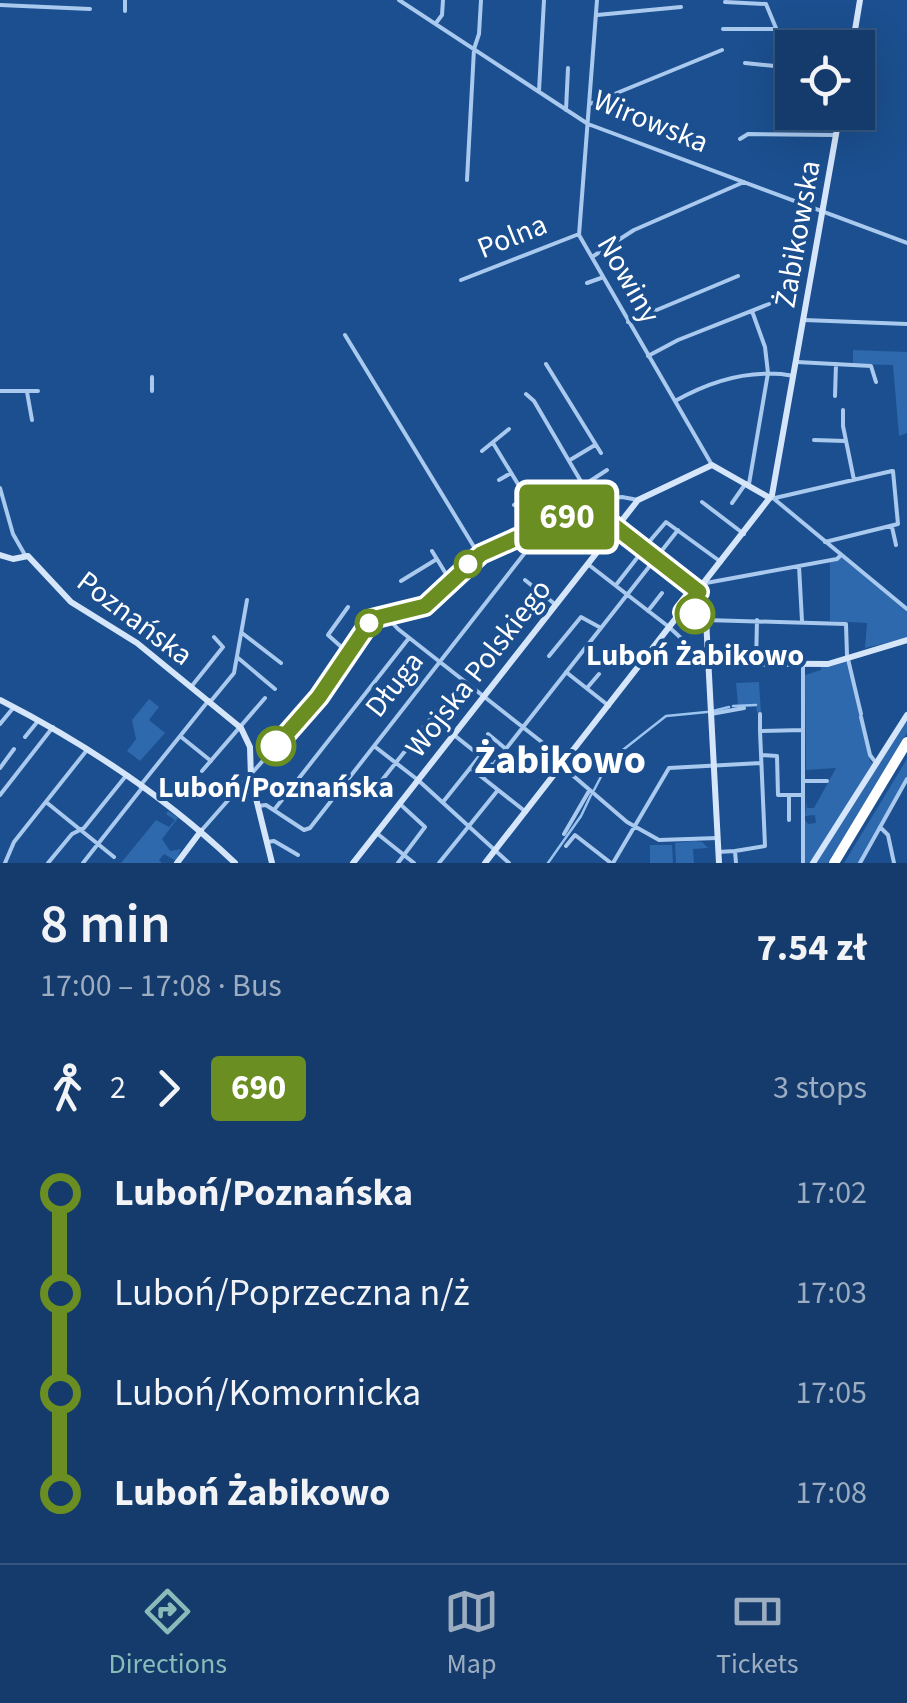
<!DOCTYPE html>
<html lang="en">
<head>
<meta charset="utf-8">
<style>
	body { margin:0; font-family:"Source Sans 3",sans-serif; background:#214673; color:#f1f3f6; height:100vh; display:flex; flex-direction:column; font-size:38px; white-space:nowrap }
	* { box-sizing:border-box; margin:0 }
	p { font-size:32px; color:#9dadc1 }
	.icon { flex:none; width:55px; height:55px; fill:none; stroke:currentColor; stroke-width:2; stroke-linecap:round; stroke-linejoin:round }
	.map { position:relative; height:863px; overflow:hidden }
	.panel { display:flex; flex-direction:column; background:#143b6b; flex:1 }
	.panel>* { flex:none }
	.badge { padding:0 20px; border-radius:8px; font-size:35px; line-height:65px }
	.tools { position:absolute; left:775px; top:30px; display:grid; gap:20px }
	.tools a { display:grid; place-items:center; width:100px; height:100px; border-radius:0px; background:#143b6b; box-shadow:0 10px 40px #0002,0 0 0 2px #33557e; font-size:50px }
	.map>.badge { position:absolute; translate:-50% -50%; box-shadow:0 0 0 5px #fff }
	.legs { display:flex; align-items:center; gap:15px; height:110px; padding:0 40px; font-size:32px }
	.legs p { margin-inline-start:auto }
	.summary { display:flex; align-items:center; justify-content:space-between; height:170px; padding:0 40px }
	h1 { font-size:55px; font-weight:600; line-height:75px }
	ul { padding:0 40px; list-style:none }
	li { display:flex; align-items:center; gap:35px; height:100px; font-size:38px }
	li i { display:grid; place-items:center; width:15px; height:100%; margin:0 12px; background:currentColor }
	li i::after { content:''; width:25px; height:25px; margin:-12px; border:8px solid; border-radius:50%; background:#143b6b }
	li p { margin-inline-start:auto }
	li:first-child i { background:linear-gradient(#0000 50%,currentColor 0) }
	li:last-child i { background:linear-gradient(currentColor 50%,#0000 0) }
	.dock { display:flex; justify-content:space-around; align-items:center; height:140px; border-top:2px solid #33557e; background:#143b6b; font-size:28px; color:#9dadc1 }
	.dock a { display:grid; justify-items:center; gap:5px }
	.dock .selected { color:#8bbbb9 }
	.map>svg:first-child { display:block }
	.green { fill:#2e69ad }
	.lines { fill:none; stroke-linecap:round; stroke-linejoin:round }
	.stream { stroke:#9cc4f0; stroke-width:2.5 }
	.street { stroke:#a9c9ee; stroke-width:4 }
	.secondary { stroke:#d6e6fa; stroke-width:6 }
	.highway { stroke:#fff; stroke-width:10 }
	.line-1-casing { stroke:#fff; stroke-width:22 }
	.line-1 { stroke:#6b8e23; stroke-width:15 }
	.stop-1-dot { fill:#fff; stroke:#6b8e23; stroke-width:5 }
	.labels { text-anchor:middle; stroke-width:8; stroke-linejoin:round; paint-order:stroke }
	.street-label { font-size:30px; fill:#fff; stroke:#1b4f8f }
	.stop-label { font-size:30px; font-weight:bold; fill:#fff; stroke:#1b4f8f }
	.district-label { font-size:40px; font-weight:bold; fill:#fff; stroke:#1b4f8f }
</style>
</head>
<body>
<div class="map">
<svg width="907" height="863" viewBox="0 0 907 863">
	<rect width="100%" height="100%" fill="#1b4f8f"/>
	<path class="green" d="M853,350L907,352V433L899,436L893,365L853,364Z
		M841,556L907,611V638L865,648L867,623L830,621V561Z
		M846,660L870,761L873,764L811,863H805V820L808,824L816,823L815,815L805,816L807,800V808H814L836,768L806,770L805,675L821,670V666Z
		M759,682L761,713H757L756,706L733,708L738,704L736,683Z
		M149,699L159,707L149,720L165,733L140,761L127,751L136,739L132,720Z
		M907,717V733L828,863H814Z
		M907,759V776L858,863H844Z
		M168,811L178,818L162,839L170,851L181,849L176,861L164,854L159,860L162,863H121L156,820L169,827L175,820L166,814Z
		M694,841L702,842L708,848L693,849L694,863H676L675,843Z
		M650,845H672L673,863H650Z"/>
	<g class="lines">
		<path class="stream" d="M733,706L756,705
			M713,711L729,707
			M607,766L619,753L666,716L707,712
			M594,790L605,769
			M548,863L581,816L591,795"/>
		<path class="street" d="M399,0L588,124L907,243
			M597,0L579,235L712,465
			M725,2L766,4L783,45L784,83
			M0,5L90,9
			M125,11V0
			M597,15L681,7
			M436,23L442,15L443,0
			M723,29H776
			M783,45L852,47
			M745,63L785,67
			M539,91L544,0
			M590,104L722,50
			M566,110L568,68
			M740,139L748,134L834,135
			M467,180L474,49L479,34L481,0
			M592,257L634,230L744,182
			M461,280L579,234
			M587,283L601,278
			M804,320L907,324
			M628,322L738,276
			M345,335L479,555
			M648,356L678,340L769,304
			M797,362L871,366L876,382
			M546,364L601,453
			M0,391H38
			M152,391V377
			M27,392L32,420
			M526,394L534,401L600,514L699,591
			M835,396L836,364
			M675,401C712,380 751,368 794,376
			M843,410V426L854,480
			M814,440L845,441
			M493,443L544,527
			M482,451L509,429
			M570,460L595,445
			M499,480L511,473
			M749,484L768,373L765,347L752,311
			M584,485L607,470
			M0,488L13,534L25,555
			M773,498L907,609
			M775,498L892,471
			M702,502L744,534
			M732,503L746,483
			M514,505L526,498
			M892,527L896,545
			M825,542L898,524L893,471
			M575,545L600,514
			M643,549L666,522L721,562
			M432,551L451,582
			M589,565L669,627L708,663
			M799,566L802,621
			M525,580L556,605
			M401,581L437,559
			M706,583L837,559L841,555
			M616,585L644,549
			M648,611L662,593
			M384,614L398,629L566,761
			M706,620L846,624L847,655L861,714
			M242,633L281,663
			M347,652L328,635L348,607
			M549,656L581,617L601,628
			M237,657L275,689
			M756,664L757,620
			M803,664V863
			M566,672L609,706
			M191,687L223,647L214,637
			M587,688L599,674
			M211,701L234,673L247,600
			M711,714L744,708
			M760,714V730
			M861,717L870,755L876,763
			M0,724L14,707
			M488,734L506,749
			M454,735L493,766
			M180,736L211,761
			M25,737L38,721
			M374,746L418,780L509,863
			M761,755L777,756L778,795H802
			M563,767L627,822L659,840L717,838
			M0,768L14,749
			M470,768L483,778L678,530
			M202,771L265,698
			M483,778L526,812
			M804,781H827
			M140,786L209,700
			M0,795L53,727
			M208,795L219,785L234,795
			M367,799L452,692
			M46,802L114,857
			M443,802L479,757
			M258,806L266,805L304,830L310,828L531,545L533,532
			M274,810L409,638
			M789,820V795
			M880,827L888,835L894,863
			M201,831L319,697L374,618L423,607L481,554L606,499L622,497L638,500
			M564,834L589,791
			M379,835L414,863
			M267,842L274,841L298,855
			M566,846L575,835L611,863
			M735,851L765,846L760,731L803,730
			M718,852L735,851L736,863
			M5,863L14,842L87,750
			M48,863L72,834L84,828L125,777
			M83,863L142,788
			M398,863L425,827L400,804
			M439,863L498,790
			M613,863L669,768L761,763
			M860,863L907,779"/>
		<path class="secondary" d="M852,48L860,0
			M0,555L13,559L28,556L71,602L137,643L241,728L250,747L251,778L272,863
			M699,592L705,600L719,863
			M708,663L828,664L907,640
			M0,700C84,743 167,798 235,863
			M177,863L201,831
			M353,863L638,500L712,465L770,498
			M485,863L772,495L840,112
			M813,863L907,715"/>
		<path class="highway" d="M834,863L907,742"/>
	</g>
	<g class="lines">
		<defs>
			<path id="line-1" d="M276,746L319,697L372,619L425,606L481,554L595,503L604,518L699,592L683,612L695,614"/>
		</defs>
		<use href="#line-1" class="line-1-casing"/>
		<use href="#line-1" class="line-1"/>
	</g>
	<g class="stop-1-dot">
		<circle cx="468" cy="564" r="12"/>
		<circle cx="695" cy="614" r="18"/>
		<circle cx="369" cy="623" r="12"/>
		<circle cx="276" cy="746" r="18"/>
	</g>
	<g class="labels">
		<g class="street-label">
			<text transform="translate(651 121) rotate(22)" y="10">Wirowska</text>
			<text transform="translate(797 234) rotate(-80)" y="10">Żabikowska</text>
			<text transform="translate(512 236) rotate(-22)" y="10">Polna</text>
			<text transform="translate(629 279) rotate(60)" y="10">Nowiny</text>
			<text transform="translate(135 618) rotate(37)" y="10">Poznańska</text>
			<text transform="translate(478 668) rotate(-52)" y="10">Wojska Polskiego</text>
			<text transform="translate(394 684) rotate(-52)" y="10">Długa</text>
		</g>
		<g class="stop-label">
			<text x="695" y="665">Luboń Żabikowo</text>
			<text x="276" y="797">Luboń/Poznańska</text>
		</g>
		<g class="district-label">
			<text x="560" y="773">Żabikowo</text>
		</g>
	</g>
</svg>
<div class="tools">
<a><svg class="icon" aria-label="locate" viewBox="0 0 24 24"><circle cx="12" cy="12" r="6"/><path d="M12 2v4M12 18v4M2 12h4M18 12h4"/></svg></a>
</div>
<b class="badge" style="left:567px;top:517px;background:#6b8e23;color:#fff">690</b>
</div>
<section class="panel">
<div class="summary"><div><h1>8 min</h1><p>17:00 – 17:08 · Bus</p></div><b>7.54 zł</b></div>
<div class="legs"><svg class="icon" aria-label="walk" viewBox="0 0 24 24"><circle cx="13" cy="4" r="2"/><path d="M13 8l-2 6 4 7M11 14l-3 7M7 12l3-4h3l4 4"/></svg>2<svg class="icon" aria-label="forward" viewBox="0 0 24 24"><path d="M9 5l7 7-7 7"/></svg><b class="badge" style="background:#6b8e23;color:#fff">690</b><p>3 stops</p></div>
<ul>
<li><i style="color:#6b8e23"></i><b>Luboń/Poznańska</b><p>17:02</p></li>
<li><i style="color:#6b8e23"></i><span>Luboń/Poprzeczna n/ż</span><p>17:03</p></li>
<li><i style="color:#6b8e23"></i><span>Luboń/Komornicka</span><p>17:05</p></li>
<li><i style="color:#6b8e23"></i><b>Luboń Żabikowo</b><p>17:08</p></li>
</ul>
</section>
<nav class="dock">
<a class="selected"><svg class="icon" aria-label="directions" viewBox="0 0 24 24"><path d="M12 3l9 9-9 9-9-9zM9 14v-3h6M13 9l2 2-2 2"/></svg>Directions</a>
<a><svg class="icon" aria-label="map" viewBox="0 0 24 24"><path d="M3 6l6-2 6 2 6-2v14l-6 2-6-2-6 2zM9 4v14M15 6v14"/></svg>Map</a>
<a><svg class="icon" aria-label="tickets" viewBox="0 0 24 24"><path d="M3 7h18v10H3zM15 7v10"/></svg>Tickets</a>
</nav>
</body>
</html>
